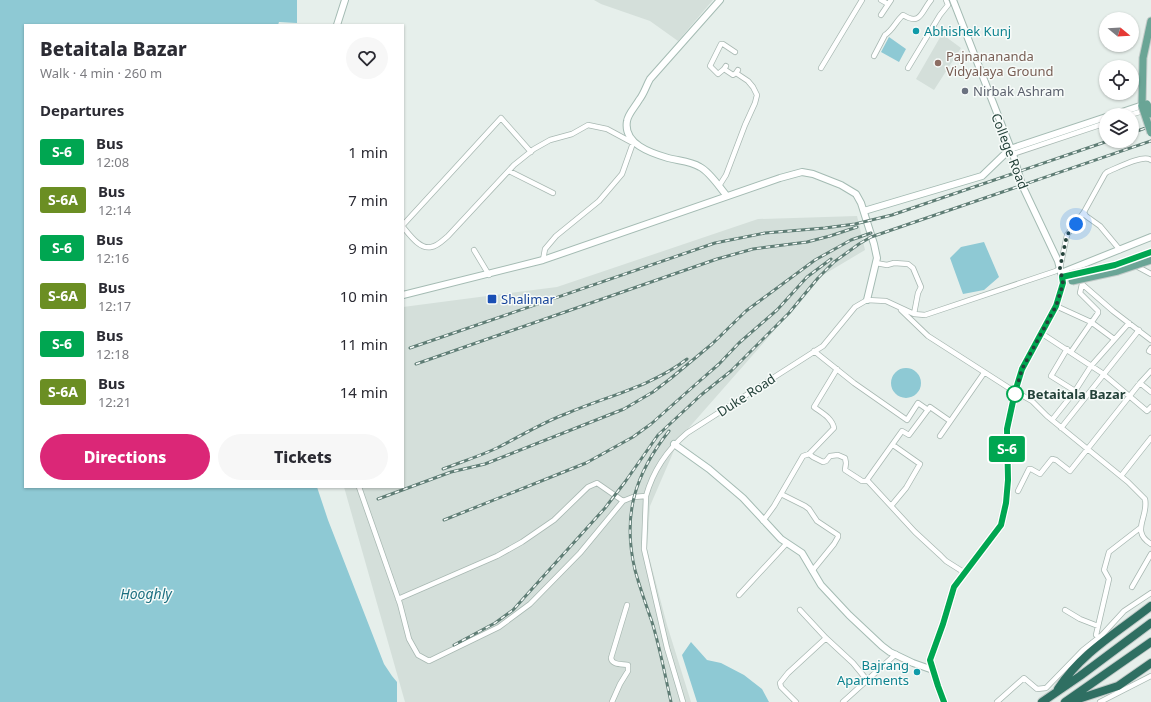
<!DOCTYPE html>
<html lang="en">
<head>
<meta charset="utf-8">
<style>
	body { margin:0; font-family:"Noto Sans",sans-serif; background:#f7f7f7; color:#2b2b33; height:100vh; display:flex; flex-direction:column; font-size:15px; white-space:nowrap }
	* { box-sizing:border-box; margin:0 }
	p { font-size:13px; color:#7c7c81 }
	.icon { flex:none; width:22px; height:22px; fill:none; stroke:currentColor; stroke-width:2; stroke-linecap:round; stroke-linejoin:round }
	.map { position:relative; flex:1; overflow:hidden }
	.panel { position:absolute; left:24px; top:24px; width:380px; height:464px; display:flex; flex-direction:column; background:#fff; border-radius:0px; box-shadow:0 1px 3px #0004 }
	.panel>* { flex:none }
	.badge { padding:0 8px; border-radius:3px; font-size:14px; line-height:26px }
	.needle { width:26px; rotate:108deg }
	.tools { position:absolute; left:1099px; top:12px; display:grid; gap:8px }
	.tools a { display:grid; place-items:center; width:40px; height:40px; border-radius:50%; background:#fff; box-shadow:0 1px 3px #0004; font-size:20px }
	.you { position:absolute; width:20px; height:20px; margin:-10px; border:3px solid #fff; border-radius:50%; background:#1a73e8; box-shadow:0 0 0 6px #1a73e833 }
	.map>.badge { position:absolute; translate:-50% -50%; box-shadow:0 0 0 2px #fff }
	h2 { padding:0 16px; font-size:15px; line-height:36px }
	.round { display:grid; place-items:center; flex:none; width:42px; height:42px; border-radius:21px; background:#f7f7f7 }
	.headline { display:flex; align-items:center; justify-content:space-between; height:68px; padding:0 16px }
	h1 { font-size:19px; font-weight:800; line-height:30px }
	.cta { display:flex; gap:8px; margin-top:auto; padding:8px 16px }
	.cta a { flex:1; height:46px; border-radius:24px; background:#db2777; color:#fff; font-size:16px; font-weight:800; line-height:46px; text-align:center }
	.cta a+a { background:#f7f7f7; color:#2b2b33 }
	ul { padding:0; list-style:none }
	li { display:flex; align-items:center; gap:12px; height:48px; padding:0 16px }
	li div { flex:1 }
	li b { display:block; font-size:15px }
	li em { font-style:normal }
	li .badge { min-width:44px; font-weight:700; text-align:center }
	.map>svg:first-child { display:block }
	.built { fill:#d4dfda }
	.water { fill:#8ec9d4 }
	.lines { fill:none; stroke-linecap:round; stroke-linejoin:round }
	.street-casing { stroke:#a8b8b2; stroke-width:6 }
	.secondary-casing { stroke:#a4bbb3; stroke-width:8 }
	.primary-casing { stroke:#c2cac8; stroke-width:9 }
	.highway-casing { stroke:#c2cac8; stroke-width:10 }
	.street { stroke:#fff; stroke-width:4.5 }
	.secondary { stroke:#fff; stroke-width:6 }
	.primary { stroke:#6aa596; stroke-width:7 }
	.highway { stroke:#2f6f62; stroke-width:8 }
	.rail-casing { stroke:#5f7d75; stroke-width:3 }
	.rail { stroke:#f7fbf9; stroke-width:1.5; stroke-dasharray:4.5; stroke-linecap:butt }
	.primary-bridge-casing { stroke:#c2cac8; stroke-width:9; stroke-linecap:butt }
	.primary-bridge { stroke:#6aa596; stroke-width:7 }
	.line-casing { stroke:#fff; stroke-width:9 }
	.line { stroke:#00a651; stroke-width:6 }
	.walk { stroke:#24423a; stroke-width:4; stroke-dasharray:0 7.2 }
	.culture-dot { fill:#0f9aa8; stroke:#f7fbf9; stroke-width:1.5 }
	.education-dot { fill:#8d6e63; stroke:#f7fbf9; stroke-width:1.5 }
	.worship-dot { fill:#6b7280; stroke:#f7fbf9; stroke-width:1.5 }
	.transit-dot { fill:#1a4fb4; stroke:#f7fbf9; stroke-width:1.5 }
	.stop-dot { fill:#fff; stroke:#00a651; stroke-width:2 }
	.labels { text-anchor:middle; stroke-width:3; stroke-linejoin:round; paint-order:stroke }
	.culture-label { font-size:13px; fill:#0d838f; stroke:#f7fbf9; text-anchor:start }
	.education-label { font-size:13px; fill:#785e54; stroke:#f7fbf9; text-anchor:start }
	.worship-label { font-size:13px; fill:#5b616d; stroke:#f7fbf9; text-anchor:start }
	.street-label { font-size:13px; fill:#24423a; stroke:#f7fbf9 }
	.transit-label { font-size:13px; fill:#164399; stroke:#f7fbf9; text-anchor:start }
	.stop-label { font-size:13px; font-weight:bold; fill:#24423a; stroke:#f7fbf9; text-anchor:start }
	.water-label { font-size:14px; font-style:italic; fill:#1c6f80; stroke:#f7fbf9 }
</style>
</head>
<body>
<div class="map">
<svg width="1151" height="702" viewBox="0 0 1151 702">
	<rect width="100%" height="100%" fill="#e6efeb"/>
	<path class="built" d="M594,0H713L678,41L650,21L601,4Z
		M942,34L961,48L934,90L916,79Z
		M857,216L865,250L823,275L679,439L650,506L647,549L667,625L691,702H405L344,487H403V307L557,287L758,219Z"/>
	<path class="water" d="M0,0H297V23L279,22L278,25H25V487H317L328,520L384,664L392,676L397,682V702H0Z
		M889,37L906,49L899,62L881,52Z
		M984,242L999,277L984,290L963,294L950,258L961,247Z
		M891 383a15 15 0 1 1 30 0a15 15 0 1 1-30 0Z
		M691,642L707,660L721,663L744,675L762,689L769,702H697L682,655Z"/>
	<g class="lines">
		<defs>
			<path id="street" d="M881,0L888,4
				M881,15L891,0
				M874,56L885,35C893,30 896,21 903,15C921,26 921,12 931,0
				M726,66L724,69L733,75L736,73
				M821,68L862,0
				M908,68L940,15L948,5L946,0
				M724,69L718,74L710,66L721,44H723L735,52
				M1130,115L1146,110
				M1013,154L1106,123
				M509,171L553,193
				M719,186L726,175L745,125L755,103L757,95L753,87L748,81L736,73L738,70
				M403,225L501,118L531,152
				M403,227C409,234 420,250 431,247C438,246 443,240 448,236L514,165L534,149L550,140L572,134L588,125L607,129L633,143L622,174L599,201L556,236L545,249L543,260
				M474,250L489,275
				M1120,250L1100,226L1086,216L1084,212L1105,174L1107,172C1117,168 1143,154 1151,160
				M876,263L887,265L894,263L908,264L913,268L921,287L918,293L914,314
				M1138,267L1151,274
				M1081,277L1082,284L1113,311L1151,340
				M1056,306L1091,322L1114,339
				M901,310L928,336L1009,388L1032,401L1047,416L1128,482L1145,499C1149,517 1130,531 1151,544
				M1041,333L1102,373L1147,411L1151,407
				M1151,348L1149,351L1151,352
				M1067,349L1051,376L1075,391
				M814,351L854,383L907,420L918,403L928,410
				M1071,352L1098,313V311L1080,293L1082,284
				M1140,383L1151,371
				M1052,420L1075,391L1091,366L1129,323
				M950,421L930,407L909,435L902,431L867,480L915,532L941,556L946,561L965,573
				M1061,428L1139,330
				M940,436L984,373
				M809,454L813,457L823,462L826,461L830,456L838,455L845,458L846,463L845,470L862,481H868
				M1121,476L1151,438
				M359,487L400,604L409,639L418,655L429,661L499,627L530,604L580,553L623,501L633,497L646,496
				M1018,491L1029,469H1031L1040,474L1052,459L1056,460L1070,471L1140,383L1151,392
				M781,494L805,506L809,509L817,521L838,535V537L834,544L812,571
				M891,506L906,488L920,464L893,445
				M763,521L774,506L803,456L809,454L834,428C832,418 822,413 814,407L837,369
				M1132,587L1151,554
				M739,595L787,543
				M398,599L497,556L522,542L554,520L588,487L597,483L623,501
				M800,610L826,638L853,663L867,680
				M1065,610L1080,619L1098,626
				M1099,637L1096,635L1109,579L1104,570L1109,552L1140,528
				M612,702L620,684L628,671V665C621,664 612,665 611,658L627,605
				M683,702L667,648L644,549L646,496C653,471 667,450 687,433L823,346L855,307L867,300L886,301L914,314L925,315L1056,271L1060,268L1067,235L1084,212
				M796,702L781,687L780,683L788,673L826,638
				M843,702L896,654
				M997,702L1024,678L1037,689L1046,688L1083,650L1102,635L1124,611L1151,593
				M1100,702L1151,676"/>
			<path id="secondary" d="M720,0L650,79C646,86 644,94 639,100C635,107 628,114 627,121C623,144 651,153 668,158C679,161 690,161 700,167C710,172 720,188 727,196
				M953,0L1013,154L1022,185L1058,261L1062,277
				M337,25L345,0
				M1113,115L1146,104
				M864,211L982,176L1010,149L1106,117
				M1061,273L1151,237
				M403,295L543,260L780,178L802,172L813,174L841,185L856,194L861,203L874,244L877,258L867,300
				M674,444L709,469L743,498L781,539L802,553L821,585L849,615L882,646L890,652L913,663L933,670"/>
			<path id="primary" d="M1142,106L1143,58L1151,21
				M944,702L938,686L930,660L943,624L954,587L1001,525L1006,503L1008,480L1007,429L1015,392L1022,369L1056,306L1063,283L1062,277L1070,275"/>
			<path id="highway" d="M1058,689C1081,653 1118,632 1151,606
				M1042,702L1080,676L1151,623
				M1065,702L1151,642
				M1069,702L1118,686L1151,663"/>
		</defs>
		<use href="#street" class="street-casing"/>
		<use href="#secondary" class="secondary-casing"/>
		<use href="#primary" class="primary-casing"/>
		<use href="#highway" class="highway-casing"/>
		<use href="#street" class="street"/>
		<use href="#secondary" class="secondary"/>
		<use href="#primary" class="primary"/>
		<use href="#highway" class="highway"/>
		<defs>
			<path id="rail" d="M1132,133L1151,126
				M410,348L715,243L765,233L825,228L855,224L892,215L1108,141
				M416,364L717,259L753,249L807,242L830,236L857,227
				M669,431C635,474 622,515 635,570C640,588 646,605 652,622C660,648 665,675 671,702
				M443,469C461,462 480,456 497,448C521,436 543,422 568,413C608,396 652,386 687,359
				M378,499L451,472L485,464L624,409L653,392L670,379L712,344L746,311L815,260L851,240L871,233
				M444,520L586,463L633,437L651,424L695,385L719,364L739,343L777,310L807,277L831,259
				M454,645L495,623L513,610L605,508L625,482L658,435L701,395L731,371L789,313L818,278L834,262L859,244L871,237L1151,141"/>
		</defs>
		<use href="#rail" class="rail-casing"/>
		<use href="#rail" class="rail"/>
		<defs>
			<path id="primary-bridge" d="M1147,104L1151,114
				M1142,106L1151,133
				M1070,275L1115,265L1151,252
				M1072,281L1118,271L1151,260"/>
		</defs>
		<use href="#primary-bridge" class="primary-bridge-casing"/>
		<use href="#primary-bridge" class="primary-bridge"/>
	</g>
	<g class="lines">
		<defs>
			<path id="line" d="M944,702L938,686L930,660L943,624L954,587L1001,525L1006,503L1008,480L1007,429L1015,392L1022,369L1056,306L1063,283L1062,277L1115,265L1151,252"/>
		</defs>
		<use href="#line" class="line-casing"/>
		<use href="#line" class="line"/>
		<path class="walk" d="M1015,394L1022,369L1056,306L1060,294L1063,283L1060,268L1062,258L1067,235L1076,224"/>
	</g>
	<g class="culture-dot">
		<circle cx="916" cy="31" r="4"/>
		<circle cx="917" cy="672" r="4"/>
	</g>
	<circle class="education-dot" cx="938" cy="63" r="4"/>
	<circle class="worship-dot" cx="965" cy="91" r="4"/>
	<rect class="transit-dot" x="487" y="294" width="10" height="10" rx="2"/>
	<circle class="stop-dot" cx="1015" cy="394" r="8"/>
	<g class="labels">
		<g class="culture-label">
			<text x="924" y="36">Abhishek Kunj</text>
			<text x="909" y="670" text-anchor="end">Bajrang<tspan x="909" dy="15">Apartments</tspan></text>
		</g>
		<g class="education-label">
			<text x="946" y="61">Pajnanananda<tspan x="946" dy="15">Vidyalaya Ground</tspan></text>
		</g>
		<g class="worship-label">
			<text x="973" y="96">Nirbak Ashram</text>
		</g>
		<g class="street-label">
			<text transform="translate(1010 151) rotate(69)" y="5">College Road</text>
			<text transform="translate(746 395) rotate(-33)" y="5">Duke Road</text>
		</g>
		<g class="transit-label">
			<text x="501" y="304">Shalimar</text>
		</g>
		<g class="stop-label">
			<text x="1027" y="399">Betaitala Bazar</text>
		</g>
		<g class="water-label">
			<text x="146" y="599">Hooghly</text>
		</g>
	</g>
</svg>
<div class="tools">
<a><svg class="needle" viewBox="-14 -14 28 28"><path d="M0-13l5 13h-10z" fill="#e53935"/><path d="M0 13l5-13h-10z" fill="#7c7c81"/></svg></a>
<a><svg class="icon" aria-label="locate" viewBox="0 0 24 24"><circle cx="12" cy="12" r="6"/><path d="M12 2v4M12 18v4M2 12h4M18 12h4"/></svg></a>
<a><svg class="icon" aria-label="layers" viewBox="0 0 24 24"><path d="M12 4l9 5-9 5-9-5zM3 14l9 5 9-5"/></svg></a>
</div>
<div class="you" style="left:1076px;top:224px"></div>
<b class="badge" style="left:1007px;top:449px;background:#00a651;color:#fff">S-6</b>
<section class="panel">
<div class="headline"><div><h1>Betaitala Bazar</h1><p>Walk · 4 min · 260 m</p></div><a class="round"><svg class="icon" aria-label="heart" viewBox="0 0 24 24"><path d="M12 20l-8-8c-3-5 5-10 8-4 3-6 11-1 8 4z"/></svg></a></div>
<h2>Departures</h2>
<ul>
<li><span class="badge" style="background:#00a651;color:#fff">S-6</span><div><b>Bus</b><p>12:08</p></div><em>1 min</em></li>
<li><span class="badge" style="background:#6b8e23;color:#fff">S-6A</span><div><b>Bus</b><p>12:14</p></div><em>7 min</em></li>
<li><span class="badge" style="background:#00a651;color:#fff">S-6</span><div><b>Bus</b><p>12:16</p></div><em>9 min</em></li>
<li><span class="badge" style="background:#6b8e23;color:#fff">S-6A</span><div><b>Bus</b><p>12:17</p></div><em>10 min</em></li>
<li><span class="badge" style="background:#00a651;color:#fff">S-6</span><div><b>Bus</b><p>12:18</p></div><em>11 min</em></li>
<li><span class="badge" style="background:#6b8e23;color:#fff">S-6A</span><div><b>Bus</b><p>12:21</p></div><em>14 min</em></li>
</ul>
<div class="cta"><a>Directions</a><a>Tickets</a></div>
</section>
</div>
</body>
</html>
